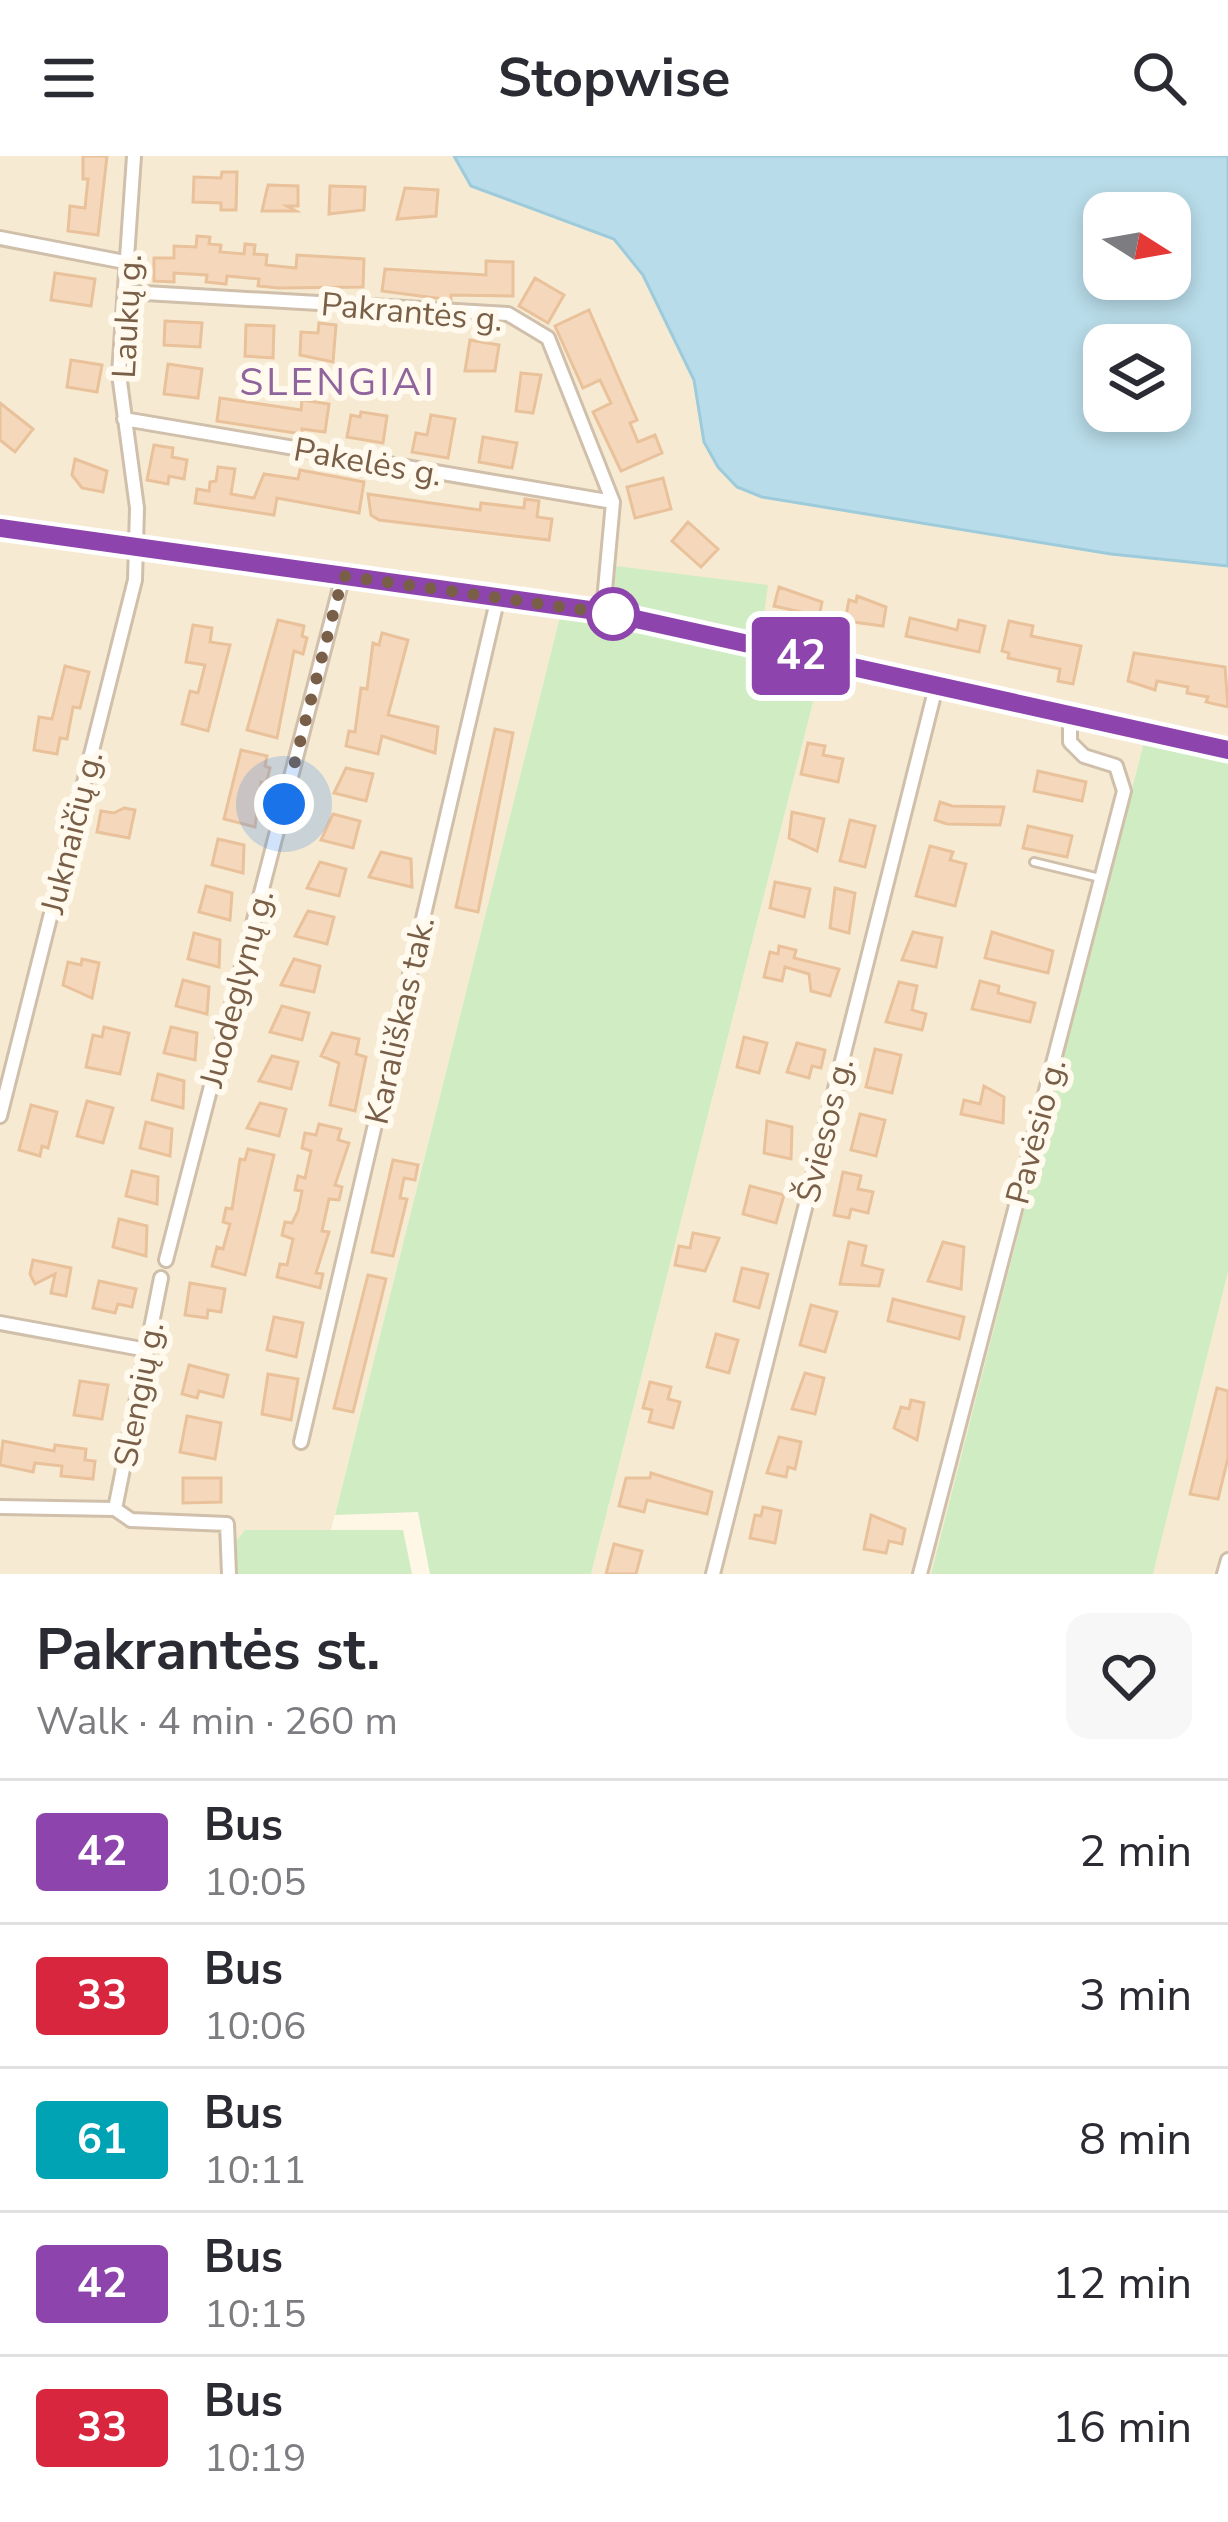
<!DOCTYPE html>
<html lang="en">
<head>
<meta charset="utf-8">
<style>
	body { margin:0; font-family:"Nunito Sans",sans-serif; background:#f7f7f7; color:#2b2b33; height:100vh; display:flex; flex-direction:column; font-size:45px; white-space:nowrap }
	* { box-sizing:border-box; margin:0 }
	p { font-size:39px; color:#7c7c81 }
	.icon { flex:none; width:66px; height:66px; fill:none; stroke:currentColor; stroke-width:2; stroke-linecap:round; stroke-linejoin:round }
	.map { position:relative; height:1418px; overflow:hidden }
	.drawer { display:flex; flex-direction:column; background:#fff; flex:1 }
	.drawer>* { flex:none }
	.badge { padding:0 24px; border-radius:9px; font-size:42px; line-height:78px }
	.needle { width:78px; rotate:101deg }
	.buttons { position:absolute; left:1083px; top:36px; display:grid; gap:24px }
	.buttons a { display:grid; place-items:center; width:108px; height:108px; border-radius:24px; background:#fff; box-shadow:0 6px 18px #0003; font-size:60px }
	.you { position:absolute; width:60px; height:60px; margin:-30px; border:9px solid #fff; border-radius:50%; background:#1a73e8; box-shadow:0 0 0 18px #1a73e833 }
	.map>.badge { position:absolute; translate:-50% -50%; box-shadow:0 0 0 6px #fff }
	.round { display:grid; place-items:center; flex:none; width:126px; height:126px; border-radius:24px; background:#f7f7f7 }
	.headline { display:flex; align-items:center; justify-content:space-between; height:204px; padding:0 36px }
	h1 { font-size:57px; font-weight:700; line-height:90px }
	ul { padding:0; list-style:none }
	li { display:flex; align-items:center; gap:36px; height:144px; padding:0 36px; border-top:3px solid #e1e1e2 }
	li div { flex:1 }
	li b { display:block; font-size:45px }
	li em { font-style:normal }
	li .badge { min-width:132px; font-weight:700; text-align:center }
	header { display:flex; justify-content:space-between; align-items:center; height:156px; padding:0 36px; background:#fff; font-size:54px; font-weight:700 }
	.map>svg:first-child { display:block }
	.residential { fill:#f6ead3 }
	.green { fill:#cfecc2 }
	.water { fill:#b8dce9; stroke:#9dcbdb; stroke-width:3; fill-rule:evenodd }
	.building { fill:#f5d8bb; stroke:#e9c19a; stroke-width:3 }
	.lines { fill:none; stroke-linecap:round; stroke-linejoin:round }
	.lane-casing { stroke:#d0bfaa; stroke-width:12 }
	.street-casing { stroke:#d0bfaa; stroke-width:18 }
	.secondary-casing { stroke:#d6c2aa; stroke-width:24 }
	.lane { stroke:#fff; stroke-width:6 }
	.street { stroke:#fff; stroke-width:12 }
	.secondary { stroke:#fff; stroke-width:18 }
	.line-casing { stroke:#fff; stroke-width:27 }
	.line { stroke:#8e44ad; stroke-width:18 }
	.walk { stroke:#795f48; stroke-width:12; stroke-dasharray:0 21.6 }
	.stop-dot { fill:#fff; stroke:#8e44ad; stroke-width:6 }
	.labels { text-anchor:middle; stroke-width:12; stroke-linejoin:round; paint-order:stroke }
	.street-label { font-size:33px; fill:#795f48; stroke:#fffaed }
	.quarter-label { font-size:39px; letter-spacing:3px; fill:#8f639c; stroke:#fffaed }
</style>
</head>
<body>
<header><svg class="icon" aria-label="menu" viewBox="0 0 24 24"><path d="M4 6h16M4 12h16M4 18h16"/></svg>Stopwise<svg class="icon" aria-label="search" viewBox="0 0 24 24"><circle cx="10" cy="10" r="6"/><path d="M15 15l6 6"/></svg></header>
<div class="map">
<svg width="1228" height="1418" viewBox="0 0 1228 1418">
	<rect width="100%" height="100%" fill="#fef7e5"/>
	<path class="residential" d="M0,0H454L472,30L614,83L643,119L694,225L704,286L737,331L762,341L1111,398L1228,410V583L542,433L0,361Z
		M0,383L560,461L331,1374L245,1375L235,1386L238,1418H0Z
		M821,515L1144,586L931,1418H591Z
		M1228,1116V1418H1153Z"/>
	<path class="green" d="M616,410L768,429L761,482L613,447Z
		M560,461L821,515L591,1418H430L418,1356L335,1359Z
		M1144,586L1228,605V1116L1153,1418H931Z
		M245,1374H403L412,1418H238L235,1386Z"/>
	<path class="water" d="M454,0H1228V410L1111,398L762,341L737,331L718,311L704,286L694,224L643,119L614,83L471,30ZM1170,57V123H1104V57ZM1170,189V255H1104V189Z"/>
	<path class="building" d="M83,0H107L98,79L68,75L70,50L85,52L88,23H83Z
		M222,16H237L236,54H221V47L193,46L194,21L221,22Z
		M268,29L298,30V50H287L296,55H262Z
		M330,30L365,31L364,54L329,58Z
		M405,32L438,34L436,60L397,63Z
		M197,80L210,81L209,88L221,89L220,96L244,98L245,88L255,89L254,98L267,99L266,109L296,112L297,99L364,103L363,131L279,132L258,130L259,123L227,120L226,128L206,126L207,119L174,117V126L154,125V102H174V90L196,91Z
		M486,105L513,106V140L451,139V144L382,135L385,113L486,119Z
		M55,117L95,123L91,150L51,144Z
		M535,122L564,139L548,167L519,150Z
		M589,154L637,264L630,267L638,286L655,279L662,297L621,315L593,256L611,247L600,224L583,232L555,170Z
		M165,165L202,167L200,191L164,189Z
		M319,167L336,169L333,206L300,199L301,176L318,177Z
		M246,169L274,170L273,202L245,200Z
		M470,184L499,189L495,215H465Z
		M71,204L102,209L97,236L67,231Z
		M168,208L202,213L198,242L164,238Z
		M521,217L541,219L533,257L516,255Z
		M220,242L301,254L302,244L329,248L325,276L302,273V278L217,265Z
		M0,247L33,273L15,296L0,284Z
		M361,256L387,260L383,287L347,281L351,259L360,261Z
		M431,259L455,263L448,302L412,296L416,277L427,279Z
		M483,281L517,287L512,312L479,306Z
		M154,289L173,292L172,301L187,304L184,323L169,320L168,328L147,324Z
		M75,303L107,315L103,336L82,332L72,319Z
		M218,311L235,313L231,338L254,342L264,318L298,323L300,314L364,326L359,357L277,342L274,359L195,347L197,333L209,335L210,326L216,325Z
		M663,322L671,353L635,362L627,331Z
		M368,338L480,354L481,347L524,352L525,343L539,345L537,361L552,363L549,384L379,364L371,359Z
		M688,366L718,393L701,411L672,385Z
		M779,431L822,446L819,460L774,450Z
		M857,440L886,451L883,470L845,465L849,444L856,446Z
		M910,462L957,474L959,464L985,470L979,496L906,480Z
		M278,464L304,470L302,480L307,482L303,498L294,495L277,582L247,574Z
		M1009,465L1033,470L1031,480L1081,490L1073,528L1058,525L1060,513L1008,502L1009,497L1002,495Z
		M193,469L212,472L210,486L230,489L208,575L182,568L190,535L198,537L205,509L186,506Z
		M382,477L408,484L388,559L438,571L435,597L382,580L378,598L346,590L349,575L355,576L361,532L367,533L373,487L379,489Z
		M1134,497L1225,511L1228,551L1206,546L1208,541L1187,537L1188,531L1157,525L1155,534L1128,525Z
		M65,510L89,516L80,552L73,551L67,583L60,582L57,598L34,594L39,561L52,563Z
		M495,573L513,577L478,756L456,751Z
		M808,587L825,590L823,599L843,603L838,626L801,618Z
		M241,594L267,600L265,610L270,612L266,628L261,626L255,671L224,663Z
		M346,612L373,618L366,645L334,637Z
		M1038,615L1086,626L1082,645L1034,635Z
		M940,646L952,650L1004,651L1000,669L947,668L935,664Z
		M124,652L135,654L129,682L97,676L101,655L114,657Z
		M792,656L824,663L817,695L789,682Z
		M333,658L360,665L353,692L321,684Z
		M850,664L875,670L865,711L840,705Z
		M1028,670L1072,680L1067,701L1023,692Z
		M218,683L244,689L243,717L212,709Z
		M930,690L953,696L950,704L966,708L955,750L916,740Z
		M381,696L411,703L412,731L369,721Z
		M320,706L346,713L339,740L307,732Z
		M775,726L810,733L804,761L770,752Z
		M206,730L232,737L230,764L199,756Z
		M835,732L855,737L849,777L830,772Z
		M308,755L334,761L327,788L295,780Z
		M913,776L942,782L936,811L902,804Z
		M992,776L1053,795L1048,817L985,802Z
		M194,777L220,784L219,811L188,803Z
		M779,790L796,794L794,802L839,813L830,840L811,835L809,818L785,811L782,825L764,821L770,796L778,798Z
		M82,803L99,807L92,842L63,829L68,806L81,809Z
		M294,803L320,810L314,836L281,829Z
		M183,824L209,831L207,858L176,850Z
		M980,825L999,830L998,837L1035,847L1030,866L972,853Z
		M899,826L917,830L912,854L926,858L922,874L886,866Z
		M282,850L309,857L302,884L270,876Z
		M104,871L129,877L120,918L86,911L93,879L102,881Z
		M171,871L197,877L195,904L164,897Z
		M332,877L359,883L356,898L366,901L355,955L330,949L339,907L321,900Z
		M744,881L767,887L759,917L737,911Z
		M797,887L825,894L821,912L812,910L809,922L787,916Z
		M875,893L901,899L892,937L866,931Z
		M272,900L298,906L291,933L259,925Z
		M158,918L184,925L183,952L152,944Z
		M984,930L1004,941L1003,967L961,958L964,944L980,948Z
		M87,945L113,952L103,987L77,980Z
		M260,947L286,953L279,980L247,972Z
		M31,949L57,956L48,992L42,990L40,1000L19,994Z
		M860,958L885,964L876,1000L851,994Z
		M767,965L792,971L791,1003L764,997Z
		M146,966L172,973L170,1000L140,992Z
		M319,968L341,973L338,984L349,987L335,1029L342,1031L339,1044L329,1043L322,1075L329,1076L316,1117L323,1118L320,1132L277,1121L280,1108L287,1109L293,1083L282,1079L285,1066L292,1067L298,1055L302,1035L295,1034L298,1020L305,1022L311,995L302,992L305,977L316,979Z
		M248,993L274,999L245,1119L212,1110L217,1091L223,1093L230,1068L223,1066L226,1052L232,1053L240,1003L245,1004Z
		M393,1004L418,1009L415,1024L404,1022L400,1042L407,1043L393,1100L372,1096Z
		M132,1015L158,1021L157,1048L126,1040Z
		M843,1016L861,1020L858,1033L873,1036L868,1057L851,1053L849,1062L834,1059Z
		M750,1030L784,1039L776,1067L743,1058Z
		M119,1063L147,1070L146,1100L113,1091Z
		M693,1077L719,1082L705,1115L675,1109L679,1090L690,1092Z
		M849,1086L866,1090L862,1109L883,1114L879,1130L840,1128Z
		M943,1086L964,1091L961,1133L928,1125Z
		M33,1104L71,1112L66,1140L51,1137L55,1118L35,1128L30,1118Z
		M742,1112L768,1118L759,1152L734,1145Z
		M368,1119L386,1123L353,1256L334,1252Z
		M99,1125L136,1133L132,1151L118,1148L115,1157L93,1152Z
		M190,1127L225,1133L221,1156L208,1154L207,1162L185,1159Z
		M893,1143L964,1161L959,1183L888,1165Z
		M811,1149L837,1156L825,1196L800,1189Z
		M274,1161L303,1167L296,1201L267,1194Z
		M716,1178L738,1184L729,1217L707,1211Z
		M189,1209L228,1219L223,1241L199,1235L197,1242L182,1238Z
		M805,1217L824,1222L815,1258L792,1253Z
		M268,1218L298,1223L291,1264L262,1258Z
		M80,1225L108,1229L102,1263L74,1259Z
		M650,1226L671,1231L668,1243L680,1246L673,1272L649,1266L652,1254L643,1252Z
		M1217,1232L1228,1235V1302L1218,1343L1190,1338Z
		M911,1244L924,1247L917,1284L894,1272L901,1251L909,1253Z
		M187,1260L221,1267L215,1303L180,1296Z
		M779,1281L801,1286L795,1313L788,1311L786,1321L767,1317Z
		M3,1285L54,1295L55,1289L86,1293L85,1304L95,1305L93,1323L61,1320L62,1310L35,1307L33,1316L0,1309Z
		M651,1317L712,1336L707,1358L647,1344L644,1356L619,1350L626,1322H650Z
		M183,1322H221V1346L183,1347Z
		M763,1351L781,1355L775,1387L750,1382L755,1359L761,1360Z
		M871,1359L905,1373L902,1388L889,1385L886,1397L864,1393Z
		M614,1388L642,1395L636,1418H606Z"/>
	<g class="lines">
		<defs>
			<path id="lane" d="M1034,706L1100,722"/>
			<path id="street" d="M0,82L130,107
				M128,136L508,158L548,182L613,346L603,456
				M124,263L613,346
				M0,960L135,424L137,352L119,218L134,0
				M166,1104L343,420
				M0,1167L147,1194
				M301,1286L498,441
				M0,1351L115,1353
				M115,1353L161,1122
				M115,1353L131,1364L227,1368L229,1418
				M713,1418L936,531
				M920,1418L1124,635L1116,610L1084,600L1070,586V560
				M1224,1418L1228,1404"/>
			<path id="secondary" d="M0,372L603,456L1228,594"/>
		</defs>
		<use href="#lane" class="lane-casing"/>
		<use href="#street" class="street-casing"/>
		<use href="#secondary" class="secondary-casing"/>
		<use href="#lane" class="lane"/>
		<use href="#street" class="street"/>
		<use href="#secondary" class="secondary"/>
	</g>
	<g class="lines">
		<defs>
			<path id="line" d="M0,372L604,456L1228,594"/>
		</defs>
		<use href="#line" class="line-casing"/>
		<use href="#line" class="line"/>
		<path class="walk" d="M284,648L343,420L613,458"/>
	</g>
	<circle class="stop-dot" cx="613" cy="458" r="24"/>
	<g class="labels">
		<g class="street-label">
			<text transform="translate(412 155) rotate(5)" y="12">Pakrantės g.</text>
			<text transform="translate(126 160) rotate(-87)" y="12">Laukų g.</text>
			<text transform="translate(368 305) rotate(10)" y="12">Pakelės g.</text>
			<text transform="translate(71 676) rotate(-76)" y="12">Juknaičių g.</text>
			<text transform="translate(236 832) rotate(-75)" y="12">Juodeglynų g.</text>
			<text transform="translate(399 864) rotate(-77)" y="12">Karališkas tak.</text>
			<text transform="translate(824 974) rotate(-76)" y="12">Šviesos g.</text>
			<text transform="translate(1035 975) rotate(-75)" y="12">Pavėsio g.</text>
			<text transform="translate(138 1238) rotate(-79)" y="12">Slengių g.</text>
		</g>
		<g class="quarter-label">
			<text x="338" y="239">SLENGIAI</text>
		</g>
	</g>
</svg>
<div class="buttons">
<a><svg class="needle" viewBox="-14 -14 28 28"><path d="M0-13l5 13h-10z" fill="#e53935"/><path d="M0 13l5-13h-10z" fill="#7c7c81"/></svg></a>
<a><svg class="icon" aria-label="layers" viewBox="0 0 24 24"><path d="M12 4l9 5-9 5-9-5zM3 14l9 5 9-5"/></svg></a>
</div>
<div class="you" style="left:284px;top:648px"></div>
<b class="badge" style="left:801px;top:500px;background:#8e44ad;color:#fff">42</b>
</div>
<section class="drawer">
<div class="headline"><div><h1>Pakrantės st.</h1><p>Walk · 4 min · 260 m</p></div><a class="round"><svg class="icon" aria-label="heart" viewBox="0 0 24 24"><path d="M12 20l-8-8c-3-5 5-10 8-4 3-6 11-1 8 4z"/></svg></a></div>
<ul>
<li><span class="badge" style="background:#8e44ad;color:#fff">42</span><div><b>Bus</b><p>10:05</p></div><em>2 min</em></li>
<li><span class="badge" style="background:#d7263d;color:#fff">33</span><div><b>Bus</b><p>10:06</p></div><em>3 min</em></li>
<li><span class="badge" style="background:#00a3b4;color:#fff">61</span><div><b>Bus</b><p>10:11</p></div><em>8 min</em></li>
<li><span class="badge" style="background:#8e44ad;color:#fff">42</span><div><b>Bus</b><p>10:15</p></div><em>12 min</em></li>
<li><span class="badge" style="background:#d7263d;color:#fff">33</span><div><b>Bus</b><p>10:19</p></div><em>16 min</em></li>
</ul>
</section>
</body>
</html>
